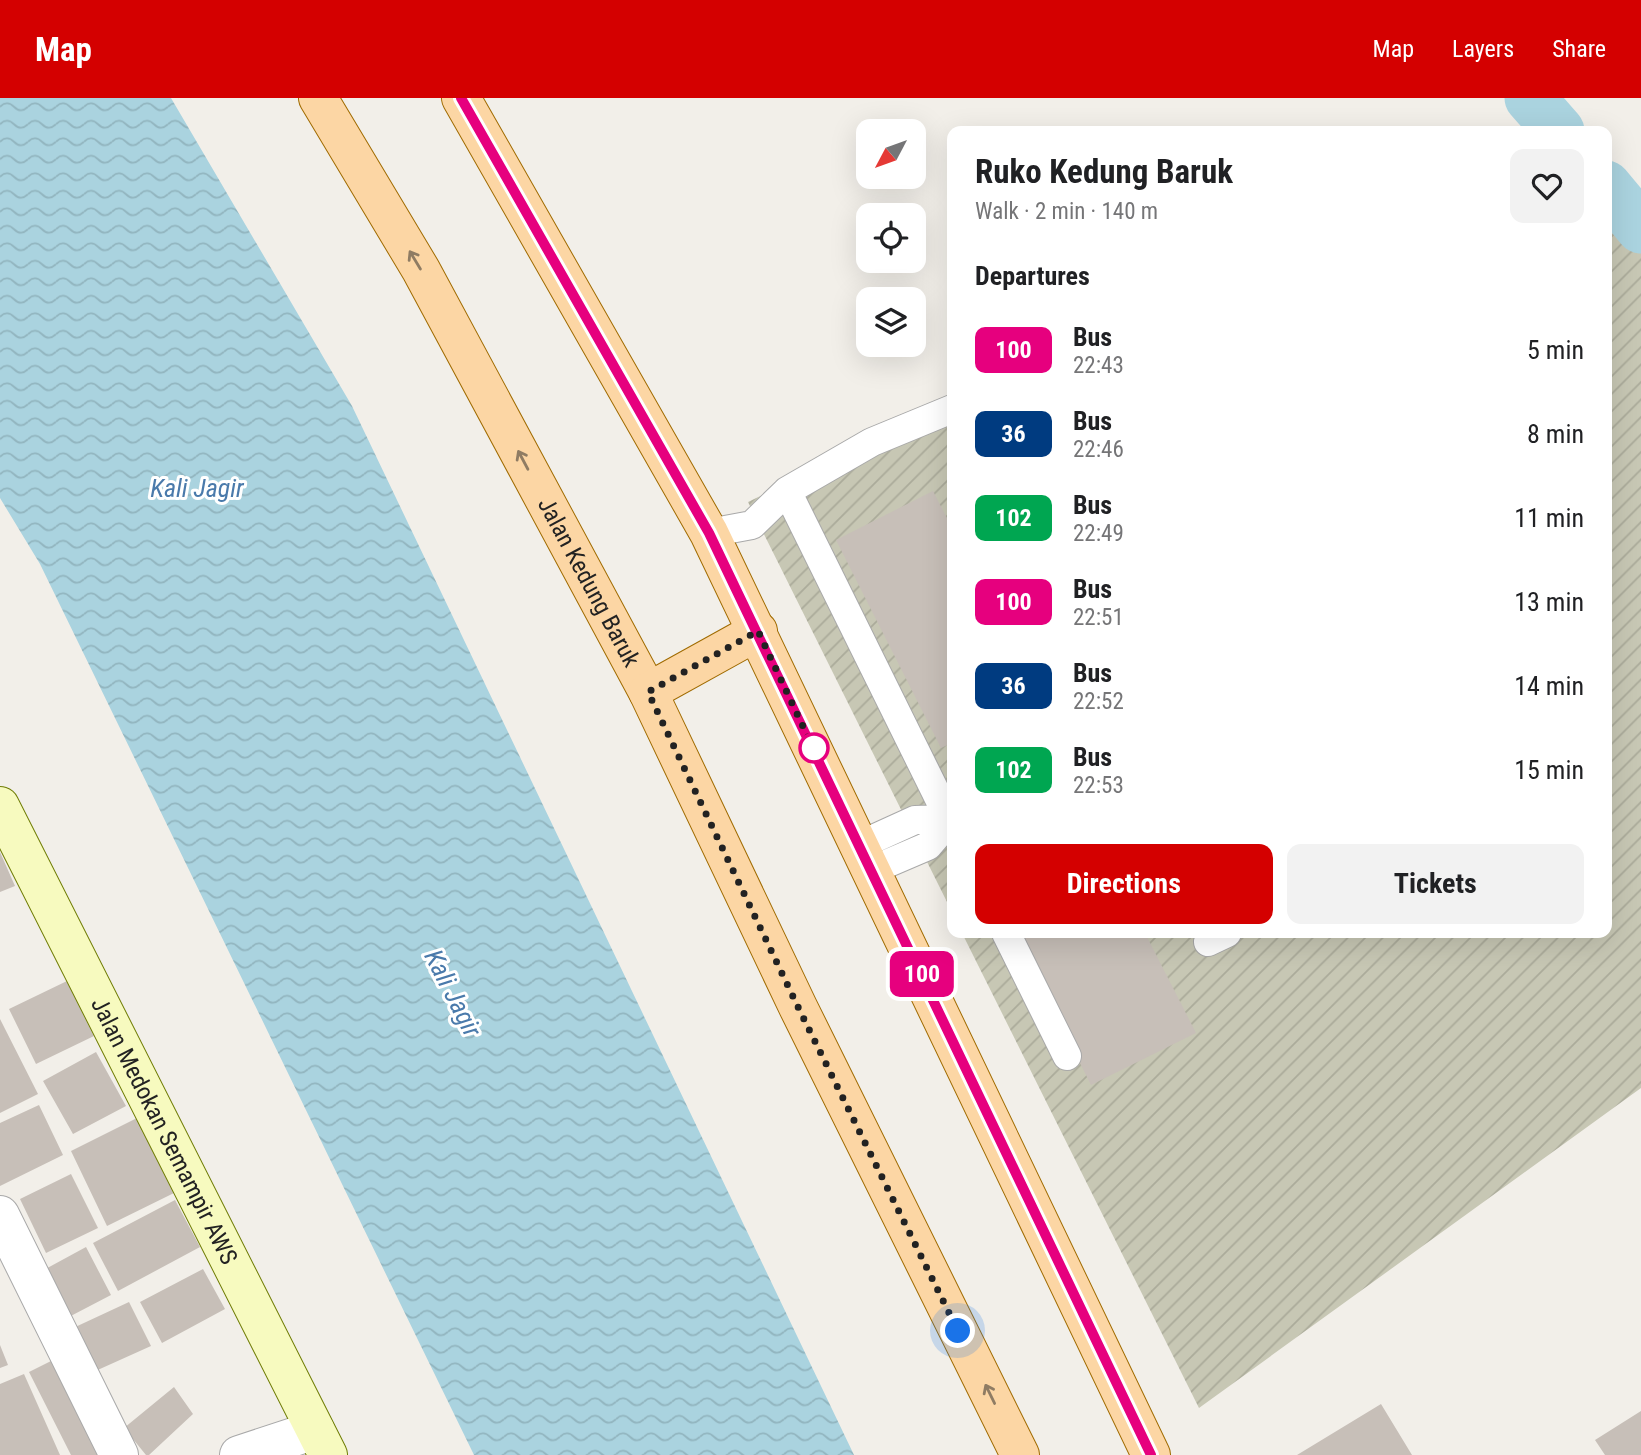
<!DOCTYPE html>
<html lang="en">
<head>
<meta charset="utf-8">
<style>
	body { margin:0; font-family:"Roboto Condensed",sans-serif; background:#f2f2f2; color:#202124; height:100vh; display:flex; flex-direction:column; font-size:26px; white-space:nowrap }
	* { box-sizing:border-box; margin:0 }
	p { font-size:23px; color:#757577 }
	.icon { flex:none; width:38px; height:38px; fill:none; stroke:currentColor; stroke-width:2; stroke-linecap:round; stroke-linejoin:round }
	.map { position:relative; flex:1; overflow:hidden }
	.drawer { position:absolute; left:947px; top:28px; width:665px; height:812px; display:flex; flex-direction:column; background:#fff; border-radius:14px; box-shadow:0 7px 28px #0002 }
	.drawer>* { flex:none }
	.badge { padding:0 14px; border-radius:10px; font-size:24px; line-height:46px }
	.needle { width:46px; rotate:229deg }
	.fabs { position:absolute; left:856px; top:21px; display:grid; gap:14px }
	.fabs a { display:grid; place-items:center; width:70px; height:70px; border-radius:14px; background:#fff; box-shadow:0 7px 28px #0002; font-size:35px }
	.you { position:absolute; width:35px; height:35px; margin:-18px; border:5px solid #fff; border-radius:50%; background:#1a73e8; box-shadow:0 0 0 10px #1a73e833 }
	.map>.badge { position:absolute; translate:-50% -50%; box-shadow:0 0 0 4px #fff }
	h2 { padding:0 28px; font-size:26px; line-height:63px }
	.round { display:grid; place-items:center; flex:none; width:74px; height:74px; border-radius:14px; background:#f2f2f2 }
	.overview { display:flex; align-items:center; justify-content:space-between; height:119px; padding:0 28px }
	h1 { font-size:33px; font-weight:700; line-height:52px }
	.action { display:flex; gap:14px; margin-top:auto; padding:14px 28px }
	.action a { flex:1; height:80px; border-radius:14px; background:#d40000; color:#fff; font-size:28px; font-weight:700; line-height:80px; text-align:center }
	.action a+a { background:#f2f2f2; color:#202124 }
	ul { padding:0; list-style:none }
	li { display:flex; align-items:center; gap:21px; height:84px; padding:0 28px }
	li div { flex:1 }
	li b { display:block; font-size:26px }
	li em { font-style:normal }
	li .badge { min-width:77px; font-weight:700; text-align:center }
	header { display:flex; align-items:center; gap:42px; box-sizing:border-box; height:98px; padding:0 35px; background:#d40000; color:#fff }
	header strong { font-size:33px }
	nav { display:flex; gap:38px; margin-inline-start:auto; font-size:24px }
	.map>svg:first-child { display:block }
	.construction { fill:url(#construction-furrows) }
	.water { fill:url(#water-waves) }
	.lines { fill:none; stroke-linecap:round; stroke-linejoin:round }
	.canal { stroke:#aad3df; stroke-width:51 }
	.building { fill:#c7bfb8 }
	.lane-casing { stroke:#a9a9a9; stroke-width:30 }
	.street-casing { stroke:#a9a9a9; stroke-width:40 }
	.secondary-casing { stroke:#707d05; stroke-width:40 }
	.primary-casing { stroke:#a06b00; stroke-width:40 }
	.lane { stroke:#fff; stroke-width:28 }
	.street { stroke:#fff; stroke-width:38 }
	.secondary { stroke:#f7fabf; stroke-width:38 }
	.primary { stroke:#fcd6a4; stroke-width:38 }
	.oneway { stroke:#8f7c63 }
	.line-casing { stroke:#fff; stroke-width:16 }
	.line { stroke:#e6007e; stroke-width:10 }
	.walk { stroke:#222; stroke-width:7; stroke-dasharray:0 12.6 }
	.stop-dot { fill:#fff; stroke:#e6007e; stroke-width:3.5 }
	.labels { text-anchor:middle; stroke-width:6; stroke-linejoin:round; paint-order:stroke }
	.street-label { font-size:24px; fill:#222; stroke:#fff }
	.water-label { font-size:26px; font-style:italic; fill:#4a7aab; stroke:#fff }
</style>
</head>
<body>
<header>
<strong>Map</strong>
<nav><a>Map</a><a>Layers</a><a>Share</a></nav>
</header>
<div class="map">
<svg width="1641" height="1357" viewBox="0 0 1641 1357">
	<defs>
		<pattern id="construction-furrows" width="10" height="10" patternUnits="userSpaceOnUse" patternTransform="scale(1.75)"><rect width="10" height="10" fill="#c7c7b4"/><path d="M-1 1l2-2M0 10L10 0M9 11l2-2" fill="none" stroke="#abab9a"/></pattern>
		<pattern id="water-waves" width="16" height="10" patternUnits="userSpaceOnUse" patternTransform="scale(1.75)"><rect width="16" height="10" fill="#aad3df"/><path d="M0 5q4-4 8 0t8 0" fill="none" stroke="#92b5bf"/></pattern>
	</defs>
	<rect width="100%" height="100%" fill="#f2efe9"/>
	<path class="construction" d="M1546,18L1559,33H1515Z
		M1607,88L1641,130V990L1199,1310L962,835H1606Z
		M952,306V814L748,404Z"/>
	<path class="water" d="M0,0H171L352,308L854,1357H474L40,466L0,400Z"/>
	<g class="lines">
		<path class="canal" d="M1530,0L1559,33
			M1606,88L1641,130"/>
	</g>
	<path class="building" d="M933,393L952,430V645L941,650L836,442Z
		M0,754L15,788L0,794Z
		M1015,835H1151L1146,837L1196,935L1091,987Z
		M67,883L94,938L36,966L9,911Z
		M0,921L38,996L0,1015Z
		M96,954L126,1008L73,1036L43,983Z
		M39,1007L63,1057L0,1088V1025Z
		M137,1020L174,1095L107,1128L71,1053Z
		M71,1076L98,1130L46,1155L20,1101Z
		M175,1102L200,1149L118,1193L93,1145Z
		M86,1149L111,1197L65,1221L40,1174Z
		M203,1171L225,1211L162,1245L140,1204Z
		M129,1204L151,1248L91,1275L71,1231Z
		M0,1247L8,1267L0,1270Z
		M63,1257L115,1357H71L29,1274Z
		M24,1276L60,1357H0V1286Z
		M174,1289L193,1316L149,1357H146L124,1330Z
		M1381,1306L1412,1357H1297Z
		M1641,1313V1357H1605L1595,1342Z"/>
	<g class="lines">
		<defs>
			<path id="lane" d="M787,393L952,727
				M709,435L752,427L787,393L872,344L952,311
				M860,747L915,722L949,721
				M872,772L928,748L952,720
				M1006,835L1067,958
				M1208,844L1227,835"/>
			<path id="street" d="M0,1117L119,1357
				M239,1357L315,1332"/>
			<g id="secondary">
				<path id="s1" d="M0,708L328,1357"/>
			</g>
			<g id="primary">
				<path id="s2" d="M318,0L421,172L648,594L798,909L1020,1357"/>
				<path d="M461,0L709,435L1151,1357"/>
				<path d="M648,594L758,533"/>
			</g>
		</defs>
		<use href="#lane" class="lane-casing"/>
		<use href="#street" class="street-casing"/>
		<use href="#secondary" class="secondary-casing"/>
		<use href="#primary" class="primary-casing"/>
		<use href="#lane" class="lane"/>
		<use href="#street" class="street"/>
		<use href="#secondary" class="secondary"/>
		<use href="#primary" class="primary"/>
	</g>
	<defs><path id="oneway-shaft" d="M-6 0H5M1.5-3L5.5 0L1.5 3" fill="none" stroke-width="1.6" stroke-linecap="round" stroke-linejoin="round" transform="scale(1.75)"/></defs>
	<g class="oneway">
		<use href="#oneway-shaft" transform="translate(415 162) rotate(-121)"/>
		<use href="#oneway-shaft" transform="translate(523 362) rotate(-118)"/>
		<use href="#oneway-shaft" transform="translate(990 1296) rotate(-116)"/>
	</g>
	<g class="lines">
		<defs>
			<path id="line" d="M461,0L709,435L1151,1357"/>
		</defs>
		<use href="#line" class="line-casing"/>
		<use href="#line" class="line"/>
		<path class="walk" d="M814,650L816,656L758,533L648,594L798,909L958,1233"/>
	</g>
	<circle class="stop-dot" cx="814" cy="650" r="14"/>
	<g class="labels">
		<g class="street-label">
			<text dy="8" stroke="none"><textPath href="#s2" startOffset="555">Jalan Kedung Baruk</textPath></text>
			<text dy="8" stroke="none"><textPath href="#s1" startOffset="364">Jalan Medokan Semampir AWS</textPath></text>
		</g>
		<g class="water-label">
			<text x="197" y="399">Kali Jagir</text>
			<text transform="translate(453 895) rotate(63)" y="9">Kali Jagir</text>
		</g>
	</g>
</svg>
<div class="fabs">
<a><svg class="needle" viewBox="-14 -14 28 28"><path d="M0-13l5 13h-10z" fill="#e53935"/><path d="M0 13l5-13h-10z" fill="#757577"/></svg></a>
<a><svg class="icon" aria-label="locate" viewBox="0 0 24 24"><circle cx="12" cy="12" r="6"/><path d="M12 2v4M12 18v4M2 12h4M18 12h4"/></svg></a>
<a><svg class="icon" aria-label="layers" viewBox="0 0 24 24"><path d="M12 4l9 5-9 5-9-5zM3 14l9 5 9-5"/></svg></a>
</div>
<div class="you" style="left:958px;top:1233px"></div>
<b class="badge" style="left:922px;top:876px;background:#e6007e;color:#fff">100</b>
<section class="drawer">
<div class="overview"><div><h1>Ruko Kedung Baruk</h1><p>Walk · 2 min · 140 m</p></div><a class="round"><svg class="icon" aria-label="heart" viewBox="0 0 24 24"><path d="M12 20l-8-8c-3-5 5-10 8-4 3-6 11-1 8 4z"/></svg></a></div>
<h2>Departures</h2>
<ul>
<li><span class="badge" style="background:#e6007e;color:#fff">100</span><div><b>Bus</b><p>22:43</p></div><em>5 min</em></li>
<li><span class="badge" style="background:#003b80;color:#fff">36</span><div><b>Bus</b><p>22:46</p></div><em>8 min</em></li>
<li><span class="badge" style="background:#00a651;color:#fff">102</span><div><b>Bus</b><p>22:49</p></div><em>11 min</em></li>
<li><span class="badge" style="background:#e6007e;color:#fff">100</span><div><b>Bus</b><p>22:51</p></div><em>13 min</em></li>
<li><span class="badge" style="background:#003b80;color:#fff">36</span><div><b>Bus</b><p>22:52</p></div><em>14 min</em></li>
<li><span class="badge" style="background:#00a651;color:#fff">102</span><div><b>Bus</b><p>22:53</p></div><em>15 min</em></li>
</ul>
<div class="action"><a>Directions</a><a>Tickets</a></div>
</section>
</div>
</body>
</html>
